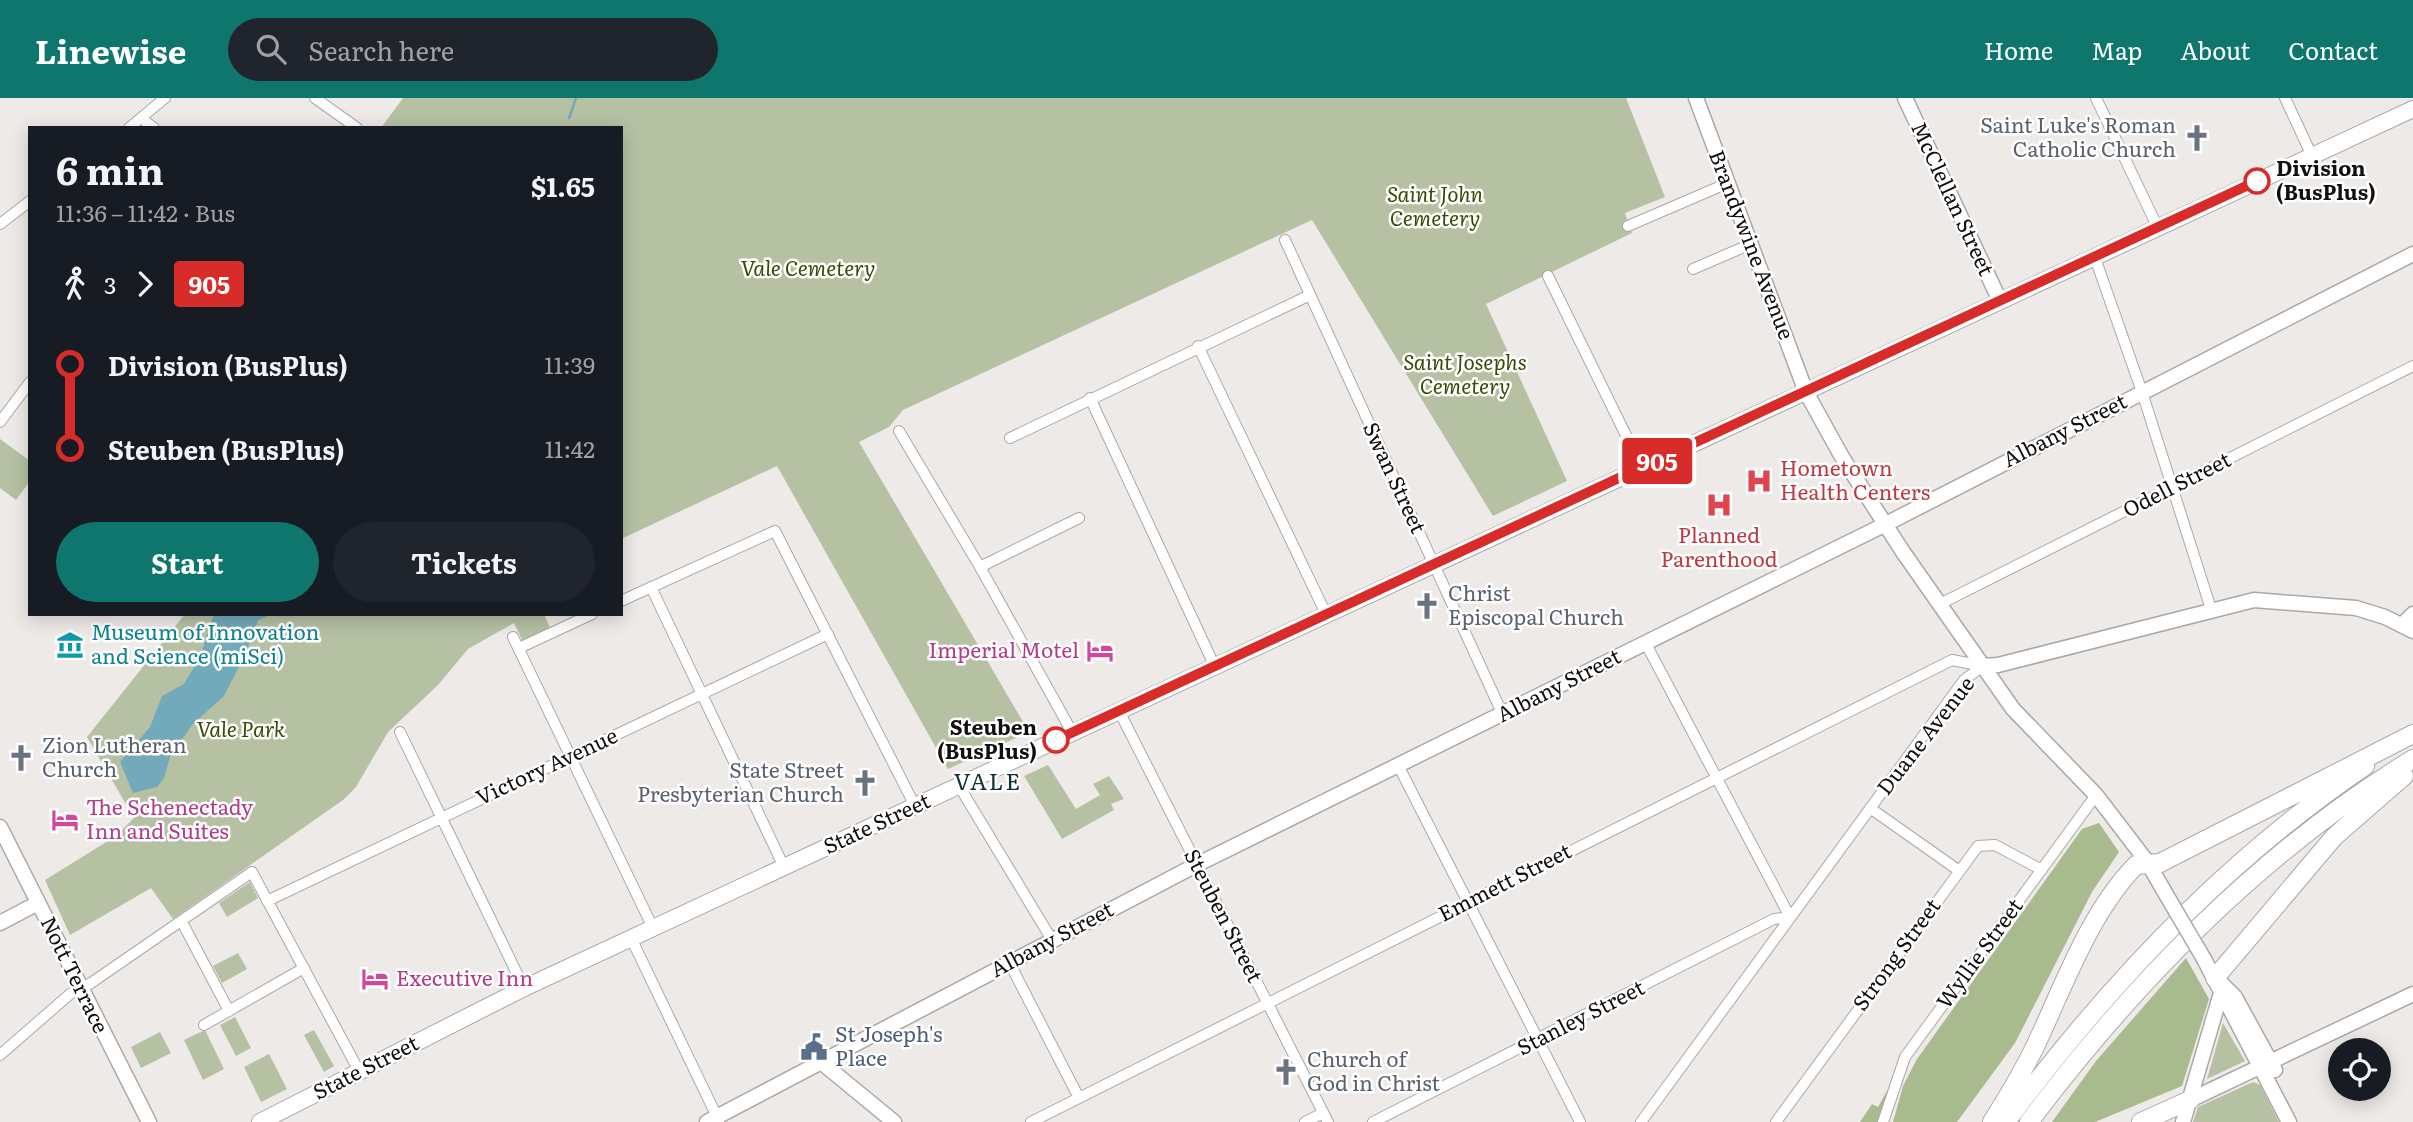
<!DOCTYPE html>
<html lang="en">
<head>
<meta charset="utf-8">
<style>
	body { margin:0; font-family:Literata,serif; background:#20242c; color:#f1f3f6; height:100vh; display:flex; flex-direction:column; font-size:26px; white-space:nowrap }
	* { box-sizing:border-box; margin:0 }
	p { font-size:23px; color:#9ea1a6 }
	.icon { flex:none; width:38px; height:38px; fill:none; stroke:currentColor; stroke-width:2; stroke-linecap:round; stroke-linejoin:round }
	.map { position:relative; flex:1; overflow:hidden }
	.side { position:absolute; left:28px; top:28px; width:595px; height:490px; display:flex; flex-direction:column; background:#171b24; border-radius:0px; box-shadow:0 4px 18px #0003 }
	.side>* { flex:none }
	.badge { padding:0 14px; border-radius:5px; font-size:24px; line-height:46px }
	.controls { position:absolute; left:2328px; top:940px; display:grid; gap:14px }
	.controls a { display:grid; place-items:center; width:63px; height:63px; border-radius:50%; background:#171b24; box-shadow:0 4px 18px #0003; font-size:35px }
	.map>.badge { position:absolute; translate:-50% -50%; box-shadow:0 0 0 4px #fff }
	.legs { display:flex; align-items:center; gap:10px; height:77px; padding:0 28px; font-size:23px }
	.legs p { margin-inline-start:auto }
	.headline { display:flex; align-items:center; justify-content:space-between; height:119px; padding:0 28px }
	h1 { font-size:38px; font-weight:700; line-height:52px }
	.cta { display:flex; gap:14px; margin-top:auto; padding:14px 28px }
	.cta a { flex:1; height:80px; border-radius:42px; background:#0f766e; color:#fff; font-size:28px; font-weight:700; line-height:80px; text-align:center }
	.cta a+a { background:#20242c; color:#f1f3f6 }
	ul { padding:0 28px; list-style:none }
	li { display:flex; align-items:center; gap:24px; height:84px; font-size:26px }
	li i { display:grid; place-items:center; width:10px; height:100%; margin:0 9px; background:currentColor }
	li i::after { content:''; width:18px; height:18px; margin:-9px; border:5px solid; border-radius:50%; background:#171b24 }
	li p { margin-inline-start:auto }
	li:first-child i { background:linear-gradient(#0000 50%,currentColor 0) }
	li:last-child i { background:linear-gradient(currentColor 50%,#0000 0) }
	header { display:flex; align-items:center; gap:42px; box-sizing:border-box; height:98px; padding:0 35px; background:#0f766e; color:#fff }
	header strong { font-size:33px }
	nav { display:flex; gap:38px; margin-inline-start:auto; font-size:24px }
	.search { width:490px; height:63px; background:#20242c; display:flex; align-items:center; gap:18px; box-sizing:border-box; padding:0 24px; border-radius:38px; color:#9ea1a6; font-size:26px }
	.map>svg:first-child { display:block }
	.green { fill:#b6c1a4 }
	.forest { fill:#aaba8f }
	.water { fill:#72aabb }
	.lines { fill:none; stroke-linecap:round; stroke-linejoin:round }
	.stream { stroke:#72aabb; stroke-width:2.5 }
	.street-casing { stroke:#aca8a6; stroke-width:12 }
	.secondary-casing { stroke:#aca8a6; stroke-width:17 }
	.primary-casing { stroke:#aca8a6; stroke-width:18 }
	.highway-casing { stroke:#aca8a6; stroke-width:20 }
	.street { stroke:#fff; stroke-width:10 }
	.secondary { stroke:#fff; stroke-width:14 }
	.primary { stroke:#fff; stroke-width:16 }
	.highway { stroke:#fff; stroke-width:18 }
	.secondary-bridge-casing { stroke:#aca8a6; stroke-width:17; stroke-linecap:butt }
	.secondary-bridge { stroke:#fff; stroke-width:14 }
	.line-1-casing { stroke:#fff; stroke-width:16 }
	.line-1 { stroke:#d72c2a; stroke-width:10 }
	.stop-1-dot { fill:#fff; stroke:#d72c2a; stroke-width:3.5 }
	.labels { text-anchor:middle; stroke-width:5; stroke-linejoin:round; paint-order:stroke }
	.worship-label { font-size:21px; fill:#5b616d; stroke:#fff; text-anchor:start }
	.stop-label { font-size:21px; font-weight:bold; fill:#111010; stroke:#fff; text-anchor:start }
	.park-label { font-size:21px; font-style:italic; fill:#384b04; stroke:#fff }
	.street-label { font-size:21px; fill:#111010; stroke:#fff }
	.health-label { font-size:21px; fill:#be3a42; stroke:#fff; text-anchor:start }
	.culture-label { font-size:21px; fill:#0d838f; stroke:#fff; text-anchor:start }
	.hotel-label { font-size:21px; fill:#b23c85; stroke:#fff; text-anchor:start }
	.service-label { font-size:21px; fill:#4e5e75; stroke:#fff; text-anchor:start }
	.neighbourhood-label { font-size:23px; letter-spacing:2px; fill:#0f3235; stroke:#fff }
</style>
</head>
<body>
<header>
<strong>Linewise</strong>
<div class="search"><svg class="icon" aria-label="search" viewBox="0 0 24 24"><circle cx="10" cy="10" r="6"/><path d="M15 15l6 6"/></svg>Search here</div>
<nav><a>Home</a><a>Map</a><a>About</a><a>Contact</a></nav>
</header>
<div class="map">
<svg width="2413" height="1024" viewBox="0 0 2413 1024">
	<rect width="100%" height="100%" fill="#eeeae8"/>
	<path class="green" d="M403,0H1626L1665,99L1625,115L1632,135L1486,206L1567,383L1493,418L1312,122L903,312L889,329L859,344L1029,634L948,671L777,368L621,441V30H381Z
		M0,341L30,363V383L16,402L0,390Z
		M185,516H544L550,530L523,544L514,525L468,551L438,587L388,634L356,689L343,702L173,821L151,790L70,837L45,782L116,738L134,720L87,639Z
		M1048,667L1076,711L1100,697L1093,686L1109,678L1124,701L1111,706L1114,712L1062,741L1024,678Z
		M250,784L258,800L227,819L219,805Z
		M238,855L247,871L222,885L213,868Z
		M235,919L251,950L236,958L220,927Z
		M2223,925L2245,963L2207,981Z
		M205,932L224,971L203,982L184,942Z
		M314,932L334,968L324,974L304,937Z
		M160,934L171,955L141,970L131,949Z
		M269,956L287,991L261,1004L244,969Z
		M2253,984L2260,987L2279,1024H2193L2198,1009Z"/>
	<path class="forest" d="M2099,725L2119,754L2092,794L2015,945L1957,1024H1893L1903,988L1917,961L2082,731Z
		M2186,860L2209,901L2182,988L2095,1024H2052L2096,963Z
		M1888,991L1879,1024H1860L1872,1006L1878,1009Z"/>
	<path class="water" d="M214,516H273L258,522L245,557L224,598L192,627L170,659L164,680L157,689L133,695L120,664L150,629L162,598L184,586L200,559Z"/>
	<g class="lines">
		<path class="stream" d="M569,20L576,0"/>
		<defs>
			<path id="street" d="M315,0L357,30
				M2096,0L2157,128
				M2285,0L2312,58
				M142,21L154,30
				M129,30L165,0
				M0,126L30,103
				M1628,128L1728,85
				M1285,142L1503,617
				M2094,157L2142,294L2211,511
				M1693,171L1751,146
				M1548,178L1642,370
				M1198,248L1326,516
				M1090,300L1215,569
				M0,324L30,284
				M899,333L980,469L1072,634
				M1010,340L1310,197
				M980,469L1079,420
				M651,489L784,769
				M621,503L775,433L915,708
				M1940,506L2413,268
				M513,539L653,830
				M519,550L592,516
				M1119,613L1328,1024
				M400,634L524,890
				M1398,667L1580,1024
				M959,688L1052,842
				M1870,710L1958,772
				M267,803L828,536
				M182,824L229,913
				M631,840L719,1023
				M1009,864L1079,1000
				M204,927L304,870
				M0,957L70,896L91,885L252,774L359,973
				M1031,1024L1952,562L1983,568
				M1305,1024L1323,1015
				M1373,1024L1774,821L1790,819L1645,544
				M1641,1024L1964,582L1983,568
				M1776,1024L1978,748L1995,747L2042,772
				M1883,1024L1905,959L2096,697"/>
			<path id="secondary" d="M1696,0L1806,294L1842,359L1903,454L2013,611L2096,697L2148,765L2164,793
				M1905,0L1999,201
				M2403,526L2413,516
				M1983,568L1998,567L2254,502L2356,510L2385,519L2413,533
				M0,729L149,1024
				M0,825L38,805
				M2204,861L2289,1024
				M2219,883L2235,899L2275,972
				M821,964L894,1024
				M2190,1002L2413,896
				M707,1024L1196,767L1884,427L2413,156
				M2183,1024L2221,895"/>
			<path id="primary" d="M260,1024L524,890L2413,11"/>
			<path id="highway" d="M2215,880L2334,739L2404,678
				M1992,1024C2009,997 2026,969 2039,940C2066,882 2091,813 2136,767L2160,765L2413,636
				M2006,1024C2107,888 2224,763 2365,668
				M2029,1024C2136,882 2261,754 2413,661
				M2141,1024L2190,1002"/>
		</defs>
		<use href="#street" class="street-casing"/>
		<use href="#secondary" class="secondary-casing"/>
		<use href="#primary" class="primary-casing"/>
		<use href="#highway" class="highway-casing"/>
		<use href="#street" class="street"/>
		<use href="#secondary" class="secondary"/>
		<use href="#primary" class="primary"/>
		<use href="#highway" class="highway"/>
		<defs>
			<path id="secondary-bridge" d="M2164,793L2204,861"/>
		</defs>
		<use href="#secondary-bridge" class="secondary-bridge-casing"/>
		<use href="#secondary-bridge" class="secondary-bridge"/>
	</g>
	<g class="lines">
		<defs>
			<path id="line-1" d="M1056,642L2257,83"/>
		</defs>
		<use href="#line-1" class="line-1-casing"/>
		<use href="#line-1" class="line-1"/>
	</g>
	<defs>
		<symbol id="church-bare" viewBox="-9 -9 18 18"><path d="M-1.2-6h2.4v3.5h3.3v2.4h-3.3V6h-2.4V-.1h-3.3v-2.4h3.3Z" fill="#6b7280" stroke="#fff" stroke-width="2.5" paint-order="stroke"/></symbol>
		<symbol id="hospital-bare" viewBox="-9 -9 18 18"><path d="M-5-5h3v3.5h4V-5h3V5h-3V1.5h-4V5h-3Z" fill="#e0444e" stroke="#fff" stroke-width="2.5" paint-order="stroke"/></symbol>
		<symbol id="museum-bare" viewBox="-9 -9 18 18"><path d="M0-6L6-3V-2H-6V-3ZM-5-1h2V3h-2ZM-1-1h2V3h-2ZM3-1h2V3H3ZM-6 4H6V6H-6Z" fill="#0f9aa8" stroke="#fff" stroke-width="2.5" paint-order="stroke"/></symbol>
		<symbol id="hotel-bare" viewBox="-9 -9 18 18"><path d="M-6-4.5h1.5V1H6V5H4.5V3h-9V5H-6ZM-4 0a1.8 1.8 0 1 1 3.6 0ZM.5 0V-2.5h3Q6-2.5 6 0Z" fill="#d1479c" stroke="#fff" stroke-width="2.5" paint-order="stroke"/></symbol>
		<symbol id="civic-bare" viewBox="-9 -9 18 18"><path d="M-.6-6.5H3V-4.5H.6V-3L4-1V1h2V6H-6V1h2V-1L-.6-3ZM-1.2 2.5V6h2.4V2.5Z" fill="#5c6f8a" stroke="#fff" stroke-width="2.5" paint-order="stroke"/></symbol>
	</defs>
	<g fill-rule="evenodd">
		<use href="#church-bare" x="2178" y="21" width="38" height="38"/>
		<use href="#hospital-bare" x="1740" y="364" width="38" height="38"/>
		<use href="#hospital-bare" x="1700" y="388" width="38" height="38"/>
		<use href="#church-bare" x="1408" y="489" width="38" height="38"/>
		<use href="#museum-bare" x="51" y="528" width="38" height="38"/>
		<use href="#hotel-bare" x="1081" y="534" width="38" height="38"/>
		<use href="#church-bare" x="2" y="641" width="38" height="38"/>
		<use href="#church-bare" x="846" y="666" width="38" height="38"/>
		<use href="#hotel-bare" x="46" y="703" width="38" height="38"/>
		<use href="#hotel-bare" x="356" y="862" width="38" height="38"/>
		<use href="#civic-bare" x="795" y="930" width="38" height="38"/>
		<use href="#church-bare" x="1267" y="955" width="38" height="38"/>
	</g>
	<g class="stop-1-dot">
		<circle cx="2257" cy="83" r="12"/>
		<circle cx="1056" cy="642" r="12"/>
	</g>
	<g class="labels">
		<g class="worship-label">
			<text x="2176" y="35" text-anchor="end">Saint Luke's Roman<tspan x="2176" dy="24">Catholic Church</tspan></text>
			<text x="1448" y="503">Christ<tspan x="1448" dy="24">Episcopal Church</tspan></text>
			<text x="42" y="655">Zion Lutheran<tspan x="42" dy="24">Church</tspan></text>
			<text x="844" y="680" text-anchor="end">State Street<tspan x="844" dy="24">Presbyterian Church</tspan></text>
			<text x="1307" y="969">Church of<tspan x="1307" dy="24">God in Christ</tspan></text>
		</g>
		<g class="stop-label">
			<text x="2276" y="78">Division<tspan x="2276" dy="24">(BusPlus)</tspan></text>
			<text x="1037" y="637" text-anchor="end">Steuben<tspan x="1037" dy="24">(BusPlus)</tspan></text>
		</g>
		<g class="park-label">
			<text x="1435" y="104">Saint John<tspan x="1435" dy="24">Cemetery</tspan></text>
			<text x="808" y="178">Vale Cemetery</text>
			<text x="1465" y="272">Saint Josephs<tspan x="1465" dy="24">Cemetery</tspan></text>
			<text x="241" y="639">Vale Park</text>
		</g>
		<g class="street-label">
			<text transform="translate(1952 101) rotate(65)" y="7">McClellan Street</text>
			<text transform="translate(1751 147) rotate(69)" y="7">Brandywine Avenue</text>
			<text transform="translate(2065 333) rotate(-27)" y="7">Albany Street</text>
			<text transform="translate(1394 380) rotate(65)" y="7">Swan Street</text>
			<text transform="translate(2177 387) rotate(-27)" y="7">Odell Street</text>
			<text transform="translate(1559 588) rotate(-27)" y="7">Albany Street</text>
			<text transform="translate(1926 638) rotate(-52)" y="7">Duane Avenue</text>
			<text transform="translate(547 669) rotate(-25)" y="7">Victory Avenue</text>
			<text transform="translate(877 726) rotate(-25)" y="7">State Street</text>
			<text transform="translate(1505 785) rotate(-27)" y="7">Emmett Street</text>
			<text transform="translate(1223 818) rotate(63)" y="7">Steuben Street</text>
			<text transform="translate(1052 842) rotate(-28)" y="7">Albany Street</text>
			<text transform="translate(1980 856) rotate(-54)" y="7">Wyllie Street</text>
			<text transform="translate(1897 857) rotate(-54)" y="7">Strong Street</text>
			<text transform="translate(74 877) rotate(64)" y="7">Nott Terrace</text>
			<text transform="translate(1581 920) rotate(-27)" y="7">Stanley Street</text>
			<text transform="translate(366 970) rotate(-27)" y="7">State Street</text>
		</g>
		<g class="health-label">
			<text x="1780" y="378">Hometown<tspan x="1780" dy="24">Health Centers</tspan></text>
			<text x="1719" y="445" text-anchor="middle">Planned<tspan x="1719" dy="24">Parenthood</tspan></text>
		</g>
		<g class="culture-label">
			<text x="91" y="542">Museum of Innovation<tspan x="91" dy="24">and Science (miSci)</tspan></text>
		</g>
		<g class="hotel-label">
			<text x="1079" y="560" text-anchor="end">Imperial Motel</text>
			<text x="86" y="717">The Schenectady<tspan x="86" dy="24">Inn and Suites</tspan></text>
			<text x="396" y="888">Executive Inn</text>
		</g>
		<g class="service-label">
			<text x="835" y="944">St Joseph's<tspan x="835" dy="24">Place</tspan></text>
		</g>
		<g class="neighbourhood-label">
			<text x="988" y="692">VALE</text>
		</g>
	</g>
</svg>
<div class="controls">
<a><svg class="icon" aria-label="locate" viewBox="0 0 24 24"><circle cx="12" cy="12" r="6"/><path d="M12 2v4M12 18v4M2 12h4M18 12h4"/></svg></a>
</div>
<b class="badge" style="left:1657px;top:363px;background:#d72c2a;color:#fff">905</b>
<section class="side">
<div class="headline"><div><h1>6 min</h1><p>11:36 – 11:42 · Bus</p></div><b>$1.65</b></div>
<div class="legs"><svg class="icon" aria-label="walk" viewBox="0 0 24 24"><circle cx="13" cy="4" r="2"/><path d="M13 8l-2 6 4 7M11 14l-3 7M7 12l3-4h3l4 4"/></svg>3<svg class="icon" aria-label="forward" viewBox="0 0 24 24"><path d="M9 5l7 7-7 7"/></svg><b class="badge" style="background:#d72c2a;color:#fff">905</b></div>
<ul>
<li><i style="color:#d72c2a"></i><b>Division (BusPlus)</b><p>11:39</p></li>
<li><i style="color:#d72c2a"></i><b>Steuben (BusPlus)</b><p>11:42</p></li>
</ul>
<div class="cta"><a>Start</a><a>Tickets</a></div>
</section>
</div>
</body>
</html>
